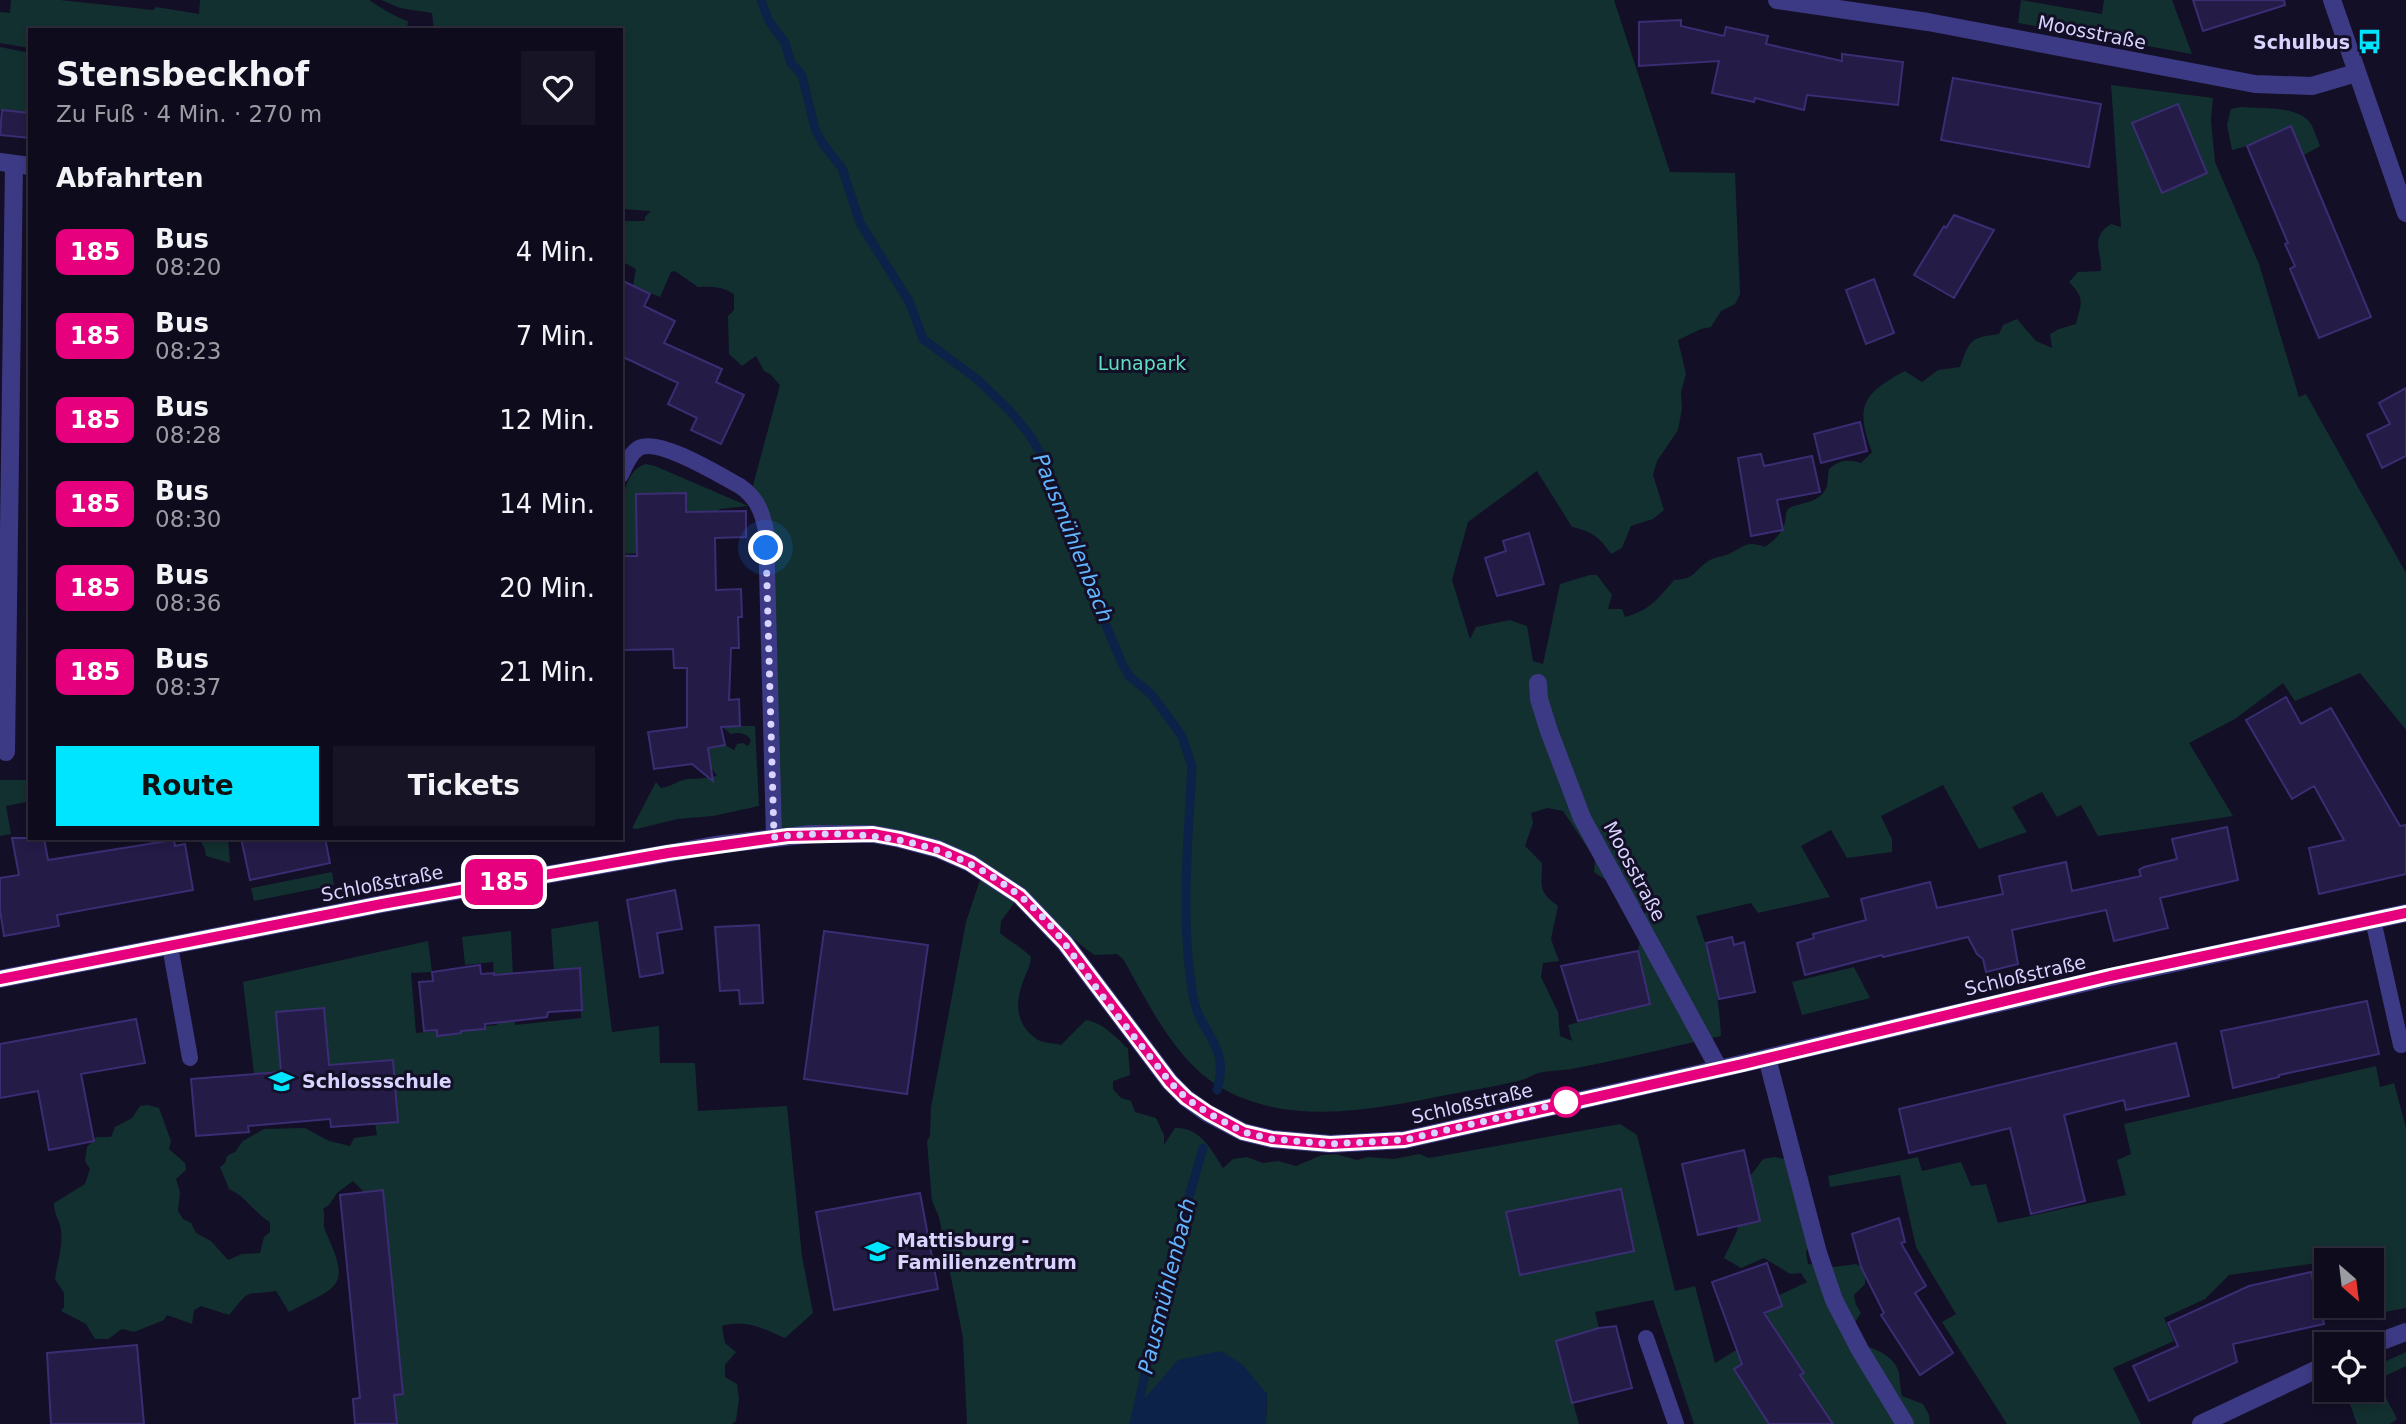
<!DOCTYPE html>
<html lang="de">
<head>
<meta charset="utf-8">
<style>
	body { margin:0; font-family:"DejaVu Sans",sans-serif; background:#171425; color:#f1f3f6; height:100vh; display:flex; flex-direction:column; font-size:26px; white-space:nowrap }
	* { box-sizing:border-box; margin:0 }
	p { font-size:23px; color:#9b9ba3 }
	.icon { flex:none; width:38px; height:38px; fill:none; stroke:currentColor; stroke-width:2; stroke-linecap:round; stroke-linejoin:round }
	.map { position:relative; flex:1; overflow:hidden }
	.drawer { position:absolute; left:28px; top:28px; width:595px; height:812px; display:flex; flex-direction:column; background:#0e0b1c; border-radius:0px; box-shadow:0 4px 10px #0003,0 0 0 2px #2e2b3b }
	.drawer>* { flex:none }
	.badge { padding:0 14px; border-radius:10px; font-size:24px; line-height:46px }
	.needle { width:46px; rotate:152deg }
	.tools { position:absolute; left:2314px; top:1248px; display:grid; gap:14px }
	.tools a { display:grid; place-items:center; width:70px; height:70px; border-radius:0px; background:#0e0b1c; box-shadow:0 4px 10px #0003,0 0 0 2px #2e2b3b; font-size:35px }
	.you { position:absolute; width:35px; height:35px; margin:-18px; border:5px solid #fff; border-radius:50%; background:#1a73e8; box-shadow:0 0 0 10px #1a73e833 }
	.map>.badge { position:absolute; translate:-50% -50%; box-shadow:0 0 0 4px #fff }
	h2 { padding:0 28px; font-size:26px; line-height:63px }
	.round { display:grid; place-items:center; flex:none; width:74px; height:74px; border-radius:0px; background:#171425 }
	.summary { display:flex; align-items:center; justify-content:space-between; height:119px; padding:0 28px }
	h1 { font-size:33px; font-weight:600; line-height:52px }
	.cta { display:flex; gap:14px; margin-top:auto; padding:14px 28px }
	.cta a { flex:1; height:80px; border-radius:0px; background:#00e5ff; color:#111; font-size:28px; font-weight:600; line-height:80px; text-align:center }
	.cta a+a { background:#171425; color:#f1f3f6 }
	ul { padding:0; list-style:none }
	li { display:flex; align-items:center; gap:21px; height:84px; padding:0 28px }
	li div { flex:1 }
	li b { display:block; font-size:26px }
	li em { font-style:normal }
	li .badge { min-width:77px; font-weight:700; text-align:center }
	.map>svg:first-child { display:block }
	.green { fill:#12302f; fill-rule:evenodd }
	.water { fill:#0c2248 }
	.lines { fill:none; stroke-linecap:round; stroke-linejoin:round }
	.stream { stroke:#0c2248; stroke-width:9 }
	.building { fill:#241b47; stroke:#3b2d73; stroke-width:2 }
	.service { stroke:#3d3a85; stroke-width:16 }
	.minor { stroke:#3d3a85; stroke-width:18 }
	.tertiary { stroke:#3d3a85; stroke-width:18 }
	.line-casing { stroke:#fff; stroke-width:16 }
	.line { stroke:#e6007e; stroke-width:10 }
	.walk { stroke:#d9d4ff; stroke-width:7; stroke-dasharray:0 12.6 }
	.stop-dot { fill:#fff; stroke:#e6007e; stroke-width:3.5 }
	.labels { text-anchor:middle; stroke-width:6; stroke-linejoin:round; paint-order:stroke }
	.street-label { font-size:19px; fill:#d9d4ff; stroke:#130f26 }
	.poi-label { font-size:19px; font-weight:bold; fill:#d9d4ff; stroke:#130f26; text-anchor:start }
	.park-label { font-size:19px; fill:#5fe0c0; stroke:#130f26 }
	.water-label { font-size:21px; font-style:italic; fill:#62b6ff; stroke:#130f26 }
</style>
</head>
<body>
<div class="map">
<svg width="2406" height="1424" viewBox="0 0 2406 1424">
	<rect width="100%" height="100%" fill="#130f26"/>
	<path class="green" d="M11,0H60L153,10L156,7L199,14L200,0H369C378,6 399,19 408,21L407,30H30V48L0,43V12L10,13Z
		M381,0H1614L1670,172L1735,173L1740,294L1735,304L1721,311L1711,327L1701,329L1678,340L1686,374L1681,392L1682,409L1678,430L1657,461L1653,475L1664,510L1653,519L1631,526L1622,548L1611,554C1601,538 1591,531 1572,527L1537,471L1468,522L1452,580L1470,639L1476,627L1510,620L1527,626L1533,661L1543,664L1560,584L1590,575H1597L1612,595L1608,609H1622L1625,617C1650,610 1658,599 1674,580C1695,579 1693,572 1707,562C1714,557 1721,557 1729,554C1745,547 1745,540 1765,547C1774,540 1782,534 1785,522C1786,518 1785,514 1787,511C1792,501 1820,507 1827,486C1828,481 1828,474 1829,469C1839,460 1848,459 1861,463L1872,452C1855,406 1862,394 1905,371L1922,382L1938,370L1960,367C1970,340 1969,338 1999,334L2003,325L2017,319L2036,341L2052,348L2050,334L2059,329L2076,324C2081,302 2086,300 2069,282L2078,272L2101,271C2102,251 2089,238 2111,224L2121,227L2111,85L2213,98L2211,120L2215,162L2259,264L2299,397L2306,394L2406,573V730L2360,673L2295,701L2283,683L2235,719L2189,743L2233,816L2098,836L2081,805L2057,817L2042,792L2012,807L2027,832L1979,849L1943,785L1881,816L1892,839V852L1847,858L1831,830L1801,846L1830,897L1758,913L1751,903L1696,916C1711,956 1719,994 1721,1036C1671,1047 1620,1060 1571,1069C1560,1071 1550,1070 1539,1073C1534,1074 1530,1077 1525,1079C1501,1086 1476,1089 1452,1094C1380,1108 1296,1127 1227,1091C1177,1065 1150,1006 1123,959L1117,954L1095,955L1087,950L1037,908L938,845L779,831L771,605L752,489L780,385L770,374L764,371L756,356L742,366L729,354L728,316L734,310V294C723,287 712,286 698,287L675,271L671,272L660,297L633,286L636,269L621,261V221H645V217L651,211L621,209V30H434L432,13L400,8ZM1547,808L1563,811L1595,859L1594,872L1607,881L1620,902L1646,907L1638,951L1650,1004L1568,1025L1572,1041L1560,1036L1558,1012L1541,977L1543,963L1559,961L1551,939L1558,906C1537,891 1542,886 1542,863L1525,846L1533,823L1531,813Z
		M2021,0L2102,14L2104,0H2172L2192,54L2018,23Z
		M0,47L30,53V113L0,110Z
		M2240,107C2260,109 2299,105 2311,124C2315,131 2317,139 2320,146L2304,155L2291,127L2247,146L2232,150L2227,125L2231,109Z
		M646,464L655,466L748,506L720,509L709,520L644,553L621,554C621,531 616,472 646,464Z
		M721,726H755L759,806L713,816L677,819L637,829L632,828L656,782L661,788C671,787 680,779 689,779C699,779 707,778 717,776L711,767L708,748L725,745L734,750L737,744L743,743L748,746L751,741C748,733 738,732 731,734Z
		M0,780H30V819L26,802L6,806L11,834L0,836Z
		M199,838H228L230,863L206,856L205,849Z
		M332,872L334,885L254,901L251,888Z
		M982,874L1018,898L1001,921L1000,933C1010,942 1022,947 1031,957C1030,969 1024,976 1021,988C1015,1007 1018,1025 1035,1038C1041,1043 1054,1043 1061,1045L1086,1020C1103,1023 1116,1037 1128,1049L1130,1075L1113,1081V1089L1121,1098L1131,1101L1135,1112L1156,1118L1164,1135V1145L1175,1128C1200,1127 1211,1149 1223,1168L1233,1159L1247,1157L1263,1163L1278,1161L1296,1166L1322,1155L1336,1154L1357,1160L1368,1157L1394,1159L1419,1154L1429,1158L1620,1124L1637,1135L1675,1291L1695,1286L1715,1363L1764,1333L1765,1317L1773,1298L1807,1282L1801,1273L1790,1274L1764,1258L1741,1268L1724,1258L1737,1231L1741,1211V1188L1763,1159L1774,1157L1797,1161L1808,1177L1810,1192L1815,1237L1806,1252L1808,1264L1835,1267L1856,1264L1866,1270L1865,1284L1854,1295L1856,1305L1861,1313L1848,1333L1853,1342C1870,1347 1894,1353 1899,1373C1900,1381 1900,1388 1902,1396L1923,1404L1929,1415L1930,1424H1694L1653,1300L1595,1312L1599,1328L1556,1341L1579,1424H1266L1267,1394L1152,1391L1137,1407L1134,1424H967L963,1338L939,1217L932,1201L927,1142L930,1135L931,1107L966,922Z
		M598,921L612,1032L659,1026L660,1063H695L698,1111L787,1106L802,1256L813,1313L785,1338C763,1328 745,1319 722,1326L725,1343L736,1352L725,1365V1377L737,1384L739,1399L736,1421L732,1424H397L396,1412L388,1403L398,1347L385,1206L369,1197L353,1181L337,1193L329,1205L323,1209C326,1216 322,1223 325,1230C352,1289 339,1285 289,1312L276,1291C241,1296 253,1287 229,1315L201,1306L194,1310L192,1324L167,1315L164,1320L134,1332L122,1329L108,1339H95L86,1324L61,1311L64,1307V1293L55,1279C57,1262 63,1249 61,1230C60,1220 54,1216 54,1203L85,1184L90,1169L85,1161L87,1147L96,1137H111L115,1127L132,1118L140,1106L148,1105L159,1108L171,1141L169,1149L185,1163L186,1170L176,1179L180,1192L178,1211L183,1219L191,1223L196,1233L211,1241L228,1260L242,1254L260,1253L264,1237L270,1232V1222C254,1213 247,1197 229,1189L220,1167L225,1163L227,1156L235,1152L243,1141L264,1129L305,1128L329,1141L350,1146L354,1138L377,1135L375,1123L398,1121L393,1060L345,1064L329,1070L324,1008L276,1012L281,1076L254,1074L243,982L428,941L432,972L411,973L416,1033L497,1025L493,962L465,965L462,937L511,931L515,1025L581,1018L580,969L554,971L551,929Z
		M1854,967L1870,998L1802,1015L1792,982Z
		M2376,1066L2380,1087L2394,1083L2406,1128V1308L2346,1319L2342,1306H2371V1260H2326V1262L2229,1275L2205,1299L2164,1318L2174,1341L2113,1368L2141,1424H2007L1942,1322L1956,1314L1916,1247L1900,1175L1830,1187L1828,1176L1918,1157L1922,1171L1961,1162L1971,1186L1986,1184L1998,1223L2126,1195L2117,1160L2131,1154L2124,1124Z
		M2406,1352V1366L2377,1380L2397,1419L2390,1424H2357L2345,1390H2371V1368Z"/>
	<path class="water" d="M1221,1351L1243,1365L1267,1394L1266,1424H1134L1137,1407L1178,1360Z"/>
	<g class="lines">
		<path class="stream" d="M761,0L769,21L785,43L791,63L802,75L815,129L823,144L842,168L860,223L910,303L923,339L977,379L1010,411L1029,434L1044,459L1092,592L1121,661L1129,676L1151,694L1182,736L1192,767C1188,842 1180,921 1193,996C1199,1034 1231,1044 1217,1090
			M1134,1424L1168,1270L1203,1148"/>
	</g>
	<path class="building" d="M2193,0H2284L2285,5L2203,31Z
		M1681,20V26L1724,36L1726,27L1768,36L1766,44L1842,61V54L1903,62L1898,105L1807,95L1804,110L1755,98L1754,102L1712,93L1719,61L1639,66V22Z
		M1953,78L2101,104L2089,167L1941,140Z
		M2178,104L2207,173L2162,193L2132,123Z
		M2,110L30,113V138L0,135Z
		M2291,126L2371,317L2319,338L2290,269L2295,266L2285,244L2288,243L2247,146Z
		M1954,215L1994,230L1954,298L1914,275L1944,226L1946,228Z
		M1874,279L1894,333L1866,344L1846,290Z
		M621,280L650,294L644,306L675,321L664,343L722,369L716,382L744,395L721,444L691,430L697,418L668,404L678,383L621,356Z
		M2406,388V456L2382,468L2367,435L2390,424L2379,403Z
		M1860,422L1867,451L1821,463L1814,434Z
		M1761,454L1764,466L1812,456L1820,492L1777,500L1783,530L1751,536L1738,458Z
		M686,493V512L746,511V537L715,538L716,590L741,589L742,617H738L739,648H731L729,700L739,699L740,726L721,727L725,745L708,748L713,781L692,764L654,769L648,732L687,727V668H674L673,649L621,650V556H637L636,494Z
		M1529,533L1544,584L1497,596L1485,558L1506,551L1503,541Z
		M2286,697L2301,724L2331,708L2400,826L2406,825V874L2319,894L2309,848L2344,840L2314,786L2292,799L2246,720Z
		M2227,827L2238,880L2160,898L2168,928L2114,941L2106,910L2012,930L2018,964L1986,972L1983,959L1977,954L1968,937L1883,957L1882,955L1805,975L1797,943L1814,938L1813,934L1866,920L1861,899L1930,882L1937,908L2003,894L1999,876L2066,862L2072,891L2141,876L2139,870L2144,867L2177,859L2172,839Z
		M12,838H44L48,860L174,840L175,846L185,844L193,890L57,915L59,926L4,936L0,910V878L19,875Z
		M241,838H325L330,863L250,880Z
		M675,890L682,929L657,933L663,973L640,977L627,900Z
		M759,925L763,1003L740,1004L739,990L720,991L715,927Z
		M824,931L928,945L907,1094L804,1079Z
		M1732,937L1734,945L1744,942L1755,992L1719,999L1706,943Z
		M1638,951L1650,1004L1578,1021L1561,966Z
		M480,965L481,974L494,973V975L580,968L582,1010L548,1012L547,1017L485,1024V1029L461,1031V1033L437,1036V1030L424,1031L419,982L433,981L432,972Z
		M2367,1001L2379,1054L2279,1075V1077L2233,1088L2221,1031Z
		M324,1008L329,1065L393,1060L398,1122L331,1127L330,1119L248,1126L249,1132L196,1136L191,1079L281,1072L276,1012Z
		M136,1019L145,1063L81,1074L94,1141L49,1150L38,1091L0,1098V1044Z
		M2176,1043L2189,1096L2126,1110L2124,1100L2064,1115L2085,1201L2031,1214L2010,1128L1909,1153L1899,1109Z
		M1744,1150L1760,1221L1698,1235L1682,1164Z
		M1621,1189L1634,1251L1520,1275L1506,1212Z
		M383,1190L403,1394L394,1395L397,1424H355L353,1399L360,1398L340,1195Z
		M920,1193L938,1289L834,1310L816,1212Z
		M1899,1218L1905,1242L1901,1243L1926,1286L1915,1293L1953,1353L1920,1375L1881,1315L1884,1313L1861,1267L1852,1234Z
		M1767,1263L1782,1306L1764,1313L1804,1373L1800,1375L1833,1424H1769L1734,1369L1742,1364L1712,1282Z
		M2311,1272L2324,1324L2233,1344L2237,1362L2149,1401L2133,1366L2178,1346L2168,1323L2249,1286Z
		M1616,1326L1632,1388L1572,1403L1556,1341L1599,1328Z
		M137,1345L144,1424H51L47,1353Z"/>
	<g class="lines">
		<path class="service" d="M621,475C625,466 630,453 639,448C659,437 721,476 740,486C757,498 762,511 766,531L774,837
			M2373,920L2401,1045L2406,1043
			M170,946L190,1058
			M1646,1338L1676,1424"/>
		<path class="minor" d="M1777,0L1928,22L2255,84L2312,86L2356,73
			M2332,0L2406,213
			M0,162L30,166
			M1538,683L1539,699L1549,731L1582,818L1719,1069
			M6,752L14,164
			M1767,1058L1818,1253L1834,1300L1860,1350L1905,1424
			M2371,1345L2406,1332
			M2201,1424L2326,1365"/>
		<path class="tertiary" d="M0,979L382,904L715,845L811,834H873L900,839L938,849L970,863L1020,896L1065,943L1170,1082L1186,1098L1207,1113L1243,1132L1272,1139L1330,1144L1404,1140L1719,1069L2110,977L2406,913"/>
	</g>
	<g class="lines">
		<defs>
			<path id="line" d="M0,979L382,904L668,853L788,836L873,834L900,839L938,849L970,863L1020,896L1065,943L1170,1082L1186,1098L1208,1113L1243,1132L1272,1139L1330,1144L1404,1140L1743,1064L2110,976L2406,913"/>
		</defs>
		<use href="#line" class="line-casing"/>
		<use href="#line" class="line"/>
		<path class="walk" d="M766,548L774,837C866,828 945,837 1020,896C1052,921 1074,957 1098,990C1121,1021 1146,1051 1170,1082L1186,1098L1208,1113L1243,1132L1272,1139L1330,1144L1404,1140L1571,1101L1566,1102"/>
	</g>
	<defs>
		<symbol id="bus-bare" viewBox="-9 -9 18 18"><path d="M-5-6H5V4H4V6H2V4H-2V6H-4V4H-5ZM-3.5-4V0h7V-4ZM-3.5 1.2v1.5H-2V1.2ZM2 1.2v1.5H3.5V1.2Z" fill="#00e5ff" stroke="#130f26" stroke-width="2.5" paint-order="stroke"/></symbol>
		<symbol id="school-bare" viewBox="-9 -9 18 18"><path d="M0-5L7-2L0 1L-7-2ZM-4 1L0 2.5L4 1V4Q0 6-4 4Z" fill="#00e5ff" stroke="#130f26" stroke-width="2.5" paint-order="stroke"/></symbol>
	</defs>
	<g fill-rule="evenodd">
		<use href="#bus-bare" x="2352" y="24" width="35" height="35"/>
		<use href="#school-bare" x="264" y="1064" width="35" height="35"/>
		<use href="#school-bare" x="860" y="1234" width="35" height="35"/>
	</g>
	<circle class="stop-dot" cx="1566" cy="1102" r="14"/>
	<g class="labels">
		<g class="street-label">
			<text transform="translate(2092 32) rotate(11)" y="7">Moosstraße</text>
			<text transform="translate(1635 871) rotate(62)" y="7">Moosstraße</text>
			<text transform="translate(382 883) rotate(-11)" y="7">Schloßstraße</text>
			<text transform="translate(2025 975) rotate(-13)" y="7">Schloßstraße</text>
			<text transform="translate(1472 1103) rotate(-13)" y="7">Schloßstraße</text>
		</g>
		<g class="poi-label">
			<text x="2350" y="49" text-anchor="end">Schulbus</text>
			<text x="302" y="1088">Schlossschule</text>
			<text x="897" y="1247">Mattisburg -<tspan x="897" dy="22">Familienzentrum</tspan></text>
		</g>
		<g class="park-label">
			<text x="1142" y="370">Lunapark</text>
		</g>
		<g class="water-label">
			<text transform="translate(1073 538) rotate(68)" y="7">Pausmühlenbach</text>
			<text transform="translate(1167 1286) rotate(-76)" y="7">Pausmühlenbach</text>
		</g>
	</g>
</svg>
<div class="tools">
<a><svg class="needle" viewBox="-14 -14 28 28"><path d="M0-13l5 13h-10z" fill="#e53935"/><path d="M0 13l5-13h-10z" fill="#9b9ba3"/></svg></a>
<a><svg class="icon" aria-label="locate" viewBox="0 0 24 24"><circle cx="12" cy="12" r="6"/><path d="M12 2v4M12 18v4M2 12h4M18 12h4"/></svg></a>
</div>
<div class="you" style="left:766px;top:548px"></div>
<b class="badge" style="left:504px;top:882px;background:#e6007e;color:#fff">185</b>
<section class="drawer">
<div class="summary"><div><h1>Stensbeckhof</h1><p>Zu Fuß · 4 Min. · 270 m</p></div><a class="round"><svg class="icon" aria-label="heart" viewBox="0 0 24 24"><path d="M12 20l-8-8c-3-5 5-10 8-4 3-6 11-1 8 4z"/></svg></a></div>
<h2>Abfahrten</h2>
<ul>
<li><span class="badge" style="background:#e6007e;color:#fff">185</span><div><b>Bus</b><p>08:20</p></div><em>4 Min.</em></li>
<li><span class="badge" style="background:#e6007e;color:#fff">185</span><div><b>Bus</b><p>08:23</p></div><em>7 Min.</em></li>
<li><span class="badge" style="background:#e6007e;color:#fff">185</span><div><b>Bus</b><p>08:28</p></div><em>12 Min.</em></li>
<li><span class="badge" style="background:#e6007e;color:#fff">185</span><div><b>Bus</b><p>08:30</p></div><em>14 Min.</em></li>
<li><span class="badge" style="background:#e6007e;color:#fff">185</span><div><b>Bus</b><p>08:36</p></div><em>20 Min.</em></li>
<li><span class="badge" style="background:#e6007e;color:#fff">185</span><div><b>Bus</b><p>08:37</p></div><em>21 Min.</em></li>
</ul>
<div class="cta"><a>Route</a><a>Tickets</a></div>
</section>
</div>
</body>
</html>
